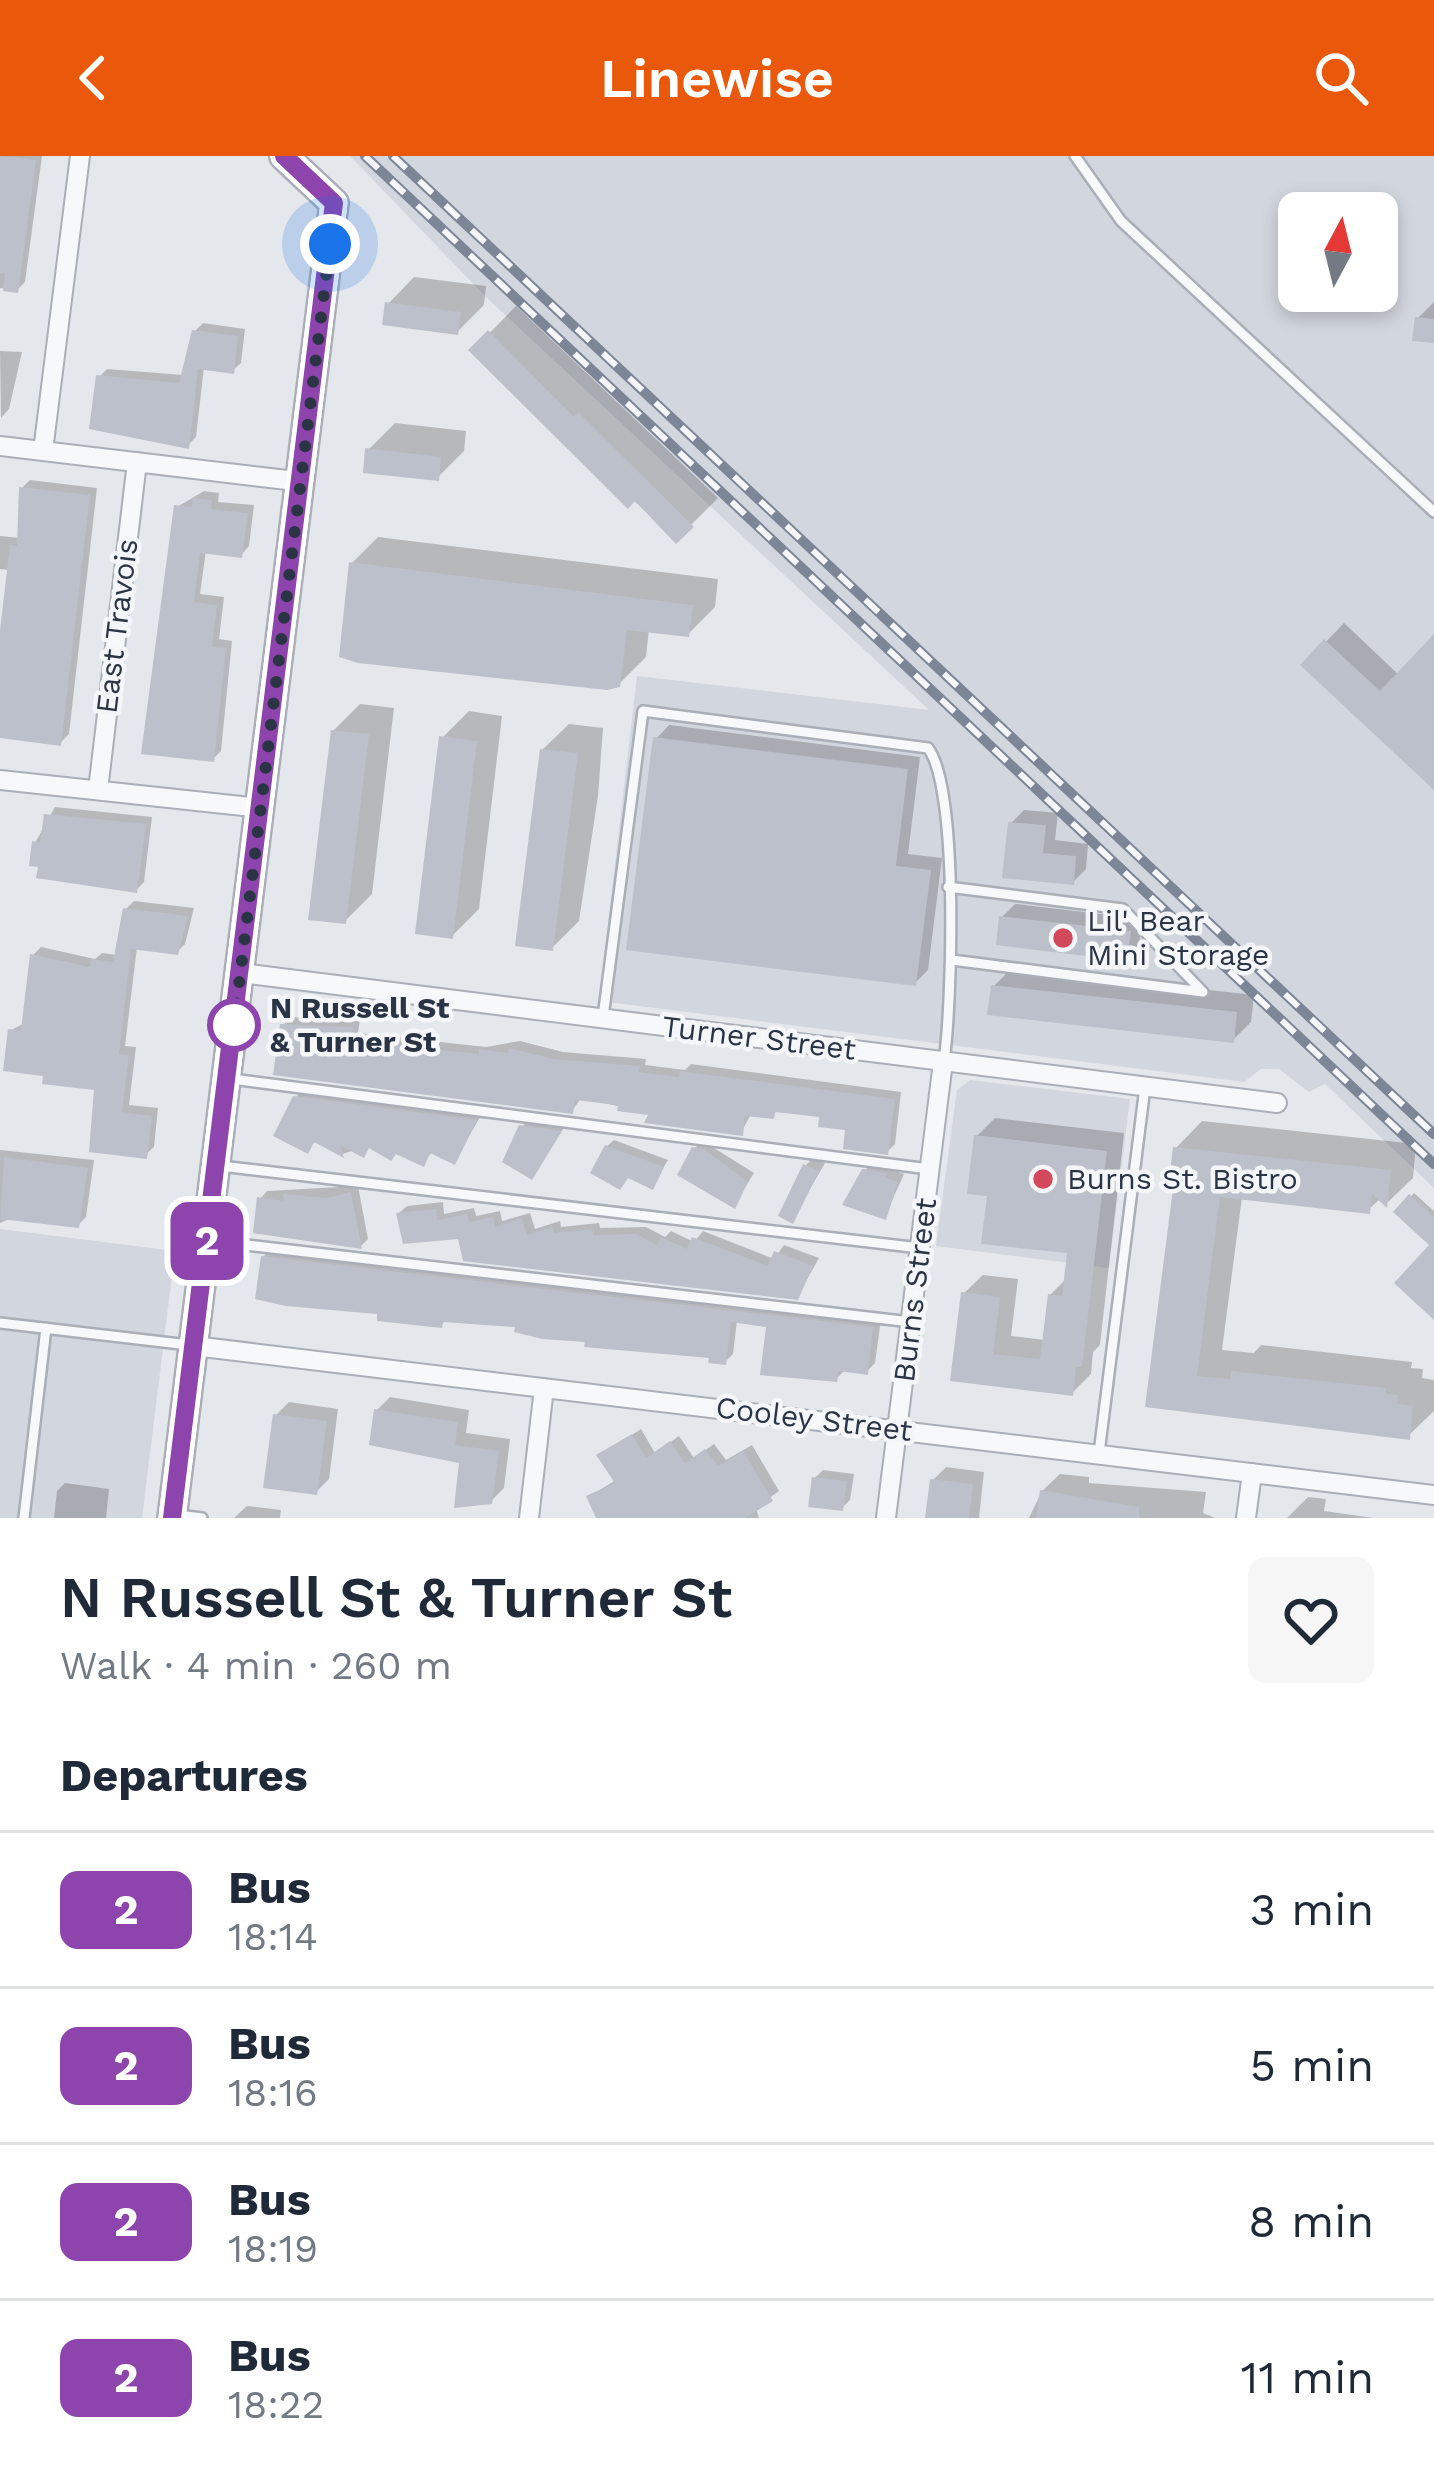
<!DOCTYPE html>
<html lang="en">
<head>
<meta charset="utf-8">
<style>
	body { margin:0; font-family:"Work Sans",sans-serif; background:#f6f6f7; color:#1f2937; height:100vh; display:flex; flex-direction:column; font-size:45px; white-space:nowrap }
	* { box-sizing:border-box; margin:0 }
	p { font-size:39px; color:#747a83 }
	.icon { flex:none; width:66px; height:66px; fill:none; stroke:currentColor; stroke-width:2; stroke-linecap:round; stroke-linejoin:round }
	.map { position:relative; height:1362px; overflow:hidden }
	.side { display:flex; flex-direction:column; background:#fff; flex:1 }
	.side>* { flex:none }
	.badge { padding:0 24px; border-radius:18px; font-size:42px; line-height:78px }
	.needle { width:78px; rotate:7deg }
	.fabs { position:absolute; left:1278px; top:36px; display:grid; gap:24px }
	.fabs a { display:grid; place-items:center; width:120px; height:120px; border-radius:18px; background:#fff; box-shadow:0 6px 18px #0003; font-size:60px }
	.you { position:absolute; width:60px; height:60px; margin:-30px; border:9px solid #fff; border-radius:50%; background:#1a73e8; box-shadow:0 0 0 18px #1a73e833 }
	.map>.badge { position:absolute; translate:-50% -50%; box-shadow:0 0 0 6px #fff }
	h2 { padding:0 60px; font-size:45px; line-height:108px }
	.round { display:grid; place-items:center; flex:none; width:126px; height:126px; border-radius:18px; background:#f6f6f7 }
	.headline { display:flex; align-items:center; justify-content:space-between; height:204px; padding:0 60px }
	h1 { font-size:57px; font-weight:600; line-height:90px }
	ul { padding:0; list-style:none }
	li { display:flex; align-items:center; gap:36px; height:156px; padding:0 60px; border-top:3px solid #e0e1e3 }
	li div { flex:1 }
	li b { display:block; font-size:45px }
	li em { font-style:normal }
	li .badge { min-width:132px; font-weight:700; text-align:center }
	header { display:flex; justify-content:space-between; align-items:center; height:156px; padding:0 60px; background:#ea580c; color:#fff; font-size:54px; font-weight:600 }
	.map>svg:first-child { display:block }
	.built { fill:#d2d6de; fill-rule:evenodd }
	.shadow { fill:#0003 }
	.building { fill:#bbc0ca }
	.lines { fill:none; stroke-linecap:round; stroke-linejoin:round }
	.lane-casing { stroke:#a9aeb7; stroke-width:14 }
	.street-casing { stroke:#a9aeb7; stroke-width:22 }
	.secondary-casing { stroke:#a9aeb7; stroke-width:32 }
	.lane { stroke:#f7f8fa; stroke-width:9 }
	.street { stroke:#f7f8fa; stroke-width:18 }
	.secondary { stroke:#fff; stroke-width:27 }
	.rail-casing { stroke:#7d8696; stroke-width:10 }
	.rail { stroke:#f4f6f9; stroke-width:6; stroke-dasharray:18; stroke-linecap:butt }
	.line-casing { stroke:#fff; stroke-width:27 }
	.line { stroke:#8e44ad; stroke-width:18 }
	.walk { stroke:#2b3445; stroke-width:12; stroke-dasharray:0 21.6 }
	.poi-dot { fill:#d1495b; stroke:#f4f6f9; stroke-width:4.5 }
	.stop-dot { fill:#fff; stroke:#8e44ad; stroke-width:6 }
	.labels { text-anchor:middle; stroke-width:9; stroke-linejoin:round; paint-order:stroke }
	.street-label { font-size:30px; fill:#2b3445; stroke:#f4f6f9 }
	.poi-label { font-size:30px; fill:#2b3445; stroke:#f4f6f9; text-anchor:start }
	.stop-label { font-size:30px; font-weight:bold; fill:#2b3445; stroke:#f4f6f9; text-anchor:start }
</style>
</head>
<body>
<header><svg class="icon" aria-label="back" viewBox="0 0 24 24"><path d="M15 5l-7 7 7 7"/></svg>Linewise<svg class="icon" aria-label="search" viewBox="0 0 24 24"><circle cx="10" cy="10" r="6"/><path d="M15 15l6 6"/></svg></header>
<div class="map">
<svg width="1434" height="1362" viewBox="0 0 1434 1362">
	<rect width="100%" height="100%" fill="#e4e7ec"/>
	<path class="built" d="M350,0H1434V1032L1325,928L1309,936L1279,913H1261L1244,926L599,845L637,520L929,554L487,142ZM1299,57H1377V135H1299Z
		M970,924L1130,943L1109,1112L936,1090L957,934Z
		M0,1073L175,1095L142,1362H0Z"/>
	<path class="shadow" d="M0,0H42L25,126L17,134L0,132Z
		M414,121L486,130L484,149L457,176L388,148Z
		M1434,146V184L1418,162Z
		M516,150L718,342L676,384L473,194Z
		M203,167L245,173L241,207L232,215L204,211L196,281L188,289L99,221L107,213L184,219L194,176Z
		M0,195L22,196L9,253L1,262Z
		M395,267L466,275L464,295L437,322L368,294Z
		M30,324L97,332L69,578L60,587L0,579L9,414L0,413V380L20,382L22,332Z
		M204,335L219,337L218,346L254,349L249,390L241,399L206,394L200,438L224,441L219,483L232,485L221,595L213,603L177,351Z
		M378,381L718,423L715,451L688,478L649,473L646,501L619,528L351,408Z
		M1344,467L1399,519L1434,482V630L1304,509Z
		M360,548L394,552L372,738L345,765L333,575Z
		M469,555L502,560L479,753L452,780L442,582Z
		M569,568L603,572L598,640L579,765L552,792L542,594Z
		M669,569L920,601L908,698L942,702L928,814L915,827L656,583Z
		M55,651L152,661L144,726L136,734L35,687Z
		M1024,654L1058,657L1055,684L1088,688L1086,713L1073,726L1011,667Z
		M134,745L194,752L185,788L177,796L137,791L125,890L136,891L129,949L158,952L154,991L145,999L97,931L46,917L11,874L25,867L33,799L41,791L95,803L102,797L117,799L126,753Z
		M1015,748L1142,763L1139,788L1126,801L1002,761Z
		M1012,812L1254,839L1251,866L1233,884L994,830Z
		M291,861L360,864L358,877L486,891L520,885L563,896L646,903L645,909L685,914L691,908L901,936L895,988L887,996L822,959L779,953L772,960L751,958L741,977L581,942L572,955L283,869Z
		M304,933L483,956L454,1006L433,995L423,1007L369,989L343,998L317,984L307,994L295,942Z
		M530,962L567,967L532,1020L522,971Z
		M995,962L1124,977L1100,1189L1093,1196L1091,1218L1072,1237L954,1223L964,1137L983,1119L1018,1123L1011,1180L1045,1184L1050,1139L1067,1122L1071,1095L990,1038L977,980Z
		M1202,965L1416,988L1413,1022L1387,1047L1381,1042L1368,1054L1242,1041L1222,1194L1254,1197L1261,1189L1412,1206L1411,1212L1423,1213L1422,1222L1434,1224V1255L1408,1280L1149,1249L1178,1022L1176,992Z
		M614,984L668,1004L652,1030L629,1019L607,990Z
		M703,985L754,1017L734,1049L694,993Z
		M0,994L94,1004L86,1061L78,1069L14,1061L0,1067Z
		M814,1001L825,1007L792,1064L806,1009Z
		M873,1007L904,1018L885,1060L864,1015Z
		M358,1030L368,1083L361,1090L260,1043L267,1035Z
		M1414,1037L1434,1055V1160V1089L1397,1056Z
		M443,1046L444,1058L474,1052L476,1060L500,1055L502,1065L530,1057L535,1073L560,1065L561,1071L599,1067L600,1072L646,1071L665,1081L671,1075L694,1086L703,1075L774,1103L784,1089L819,1102L797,1141L461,1079L399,1057L407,1050Z
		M272,1092L881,1163L875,1207L866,1216L846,1213L836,1223L770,1168L737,1164L733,1198L725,1206L712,1199L518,1168L447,1163L441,1169L381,1155L263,1101Z
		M390,1241L469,1254L466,1277L510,1283L504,1332L491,1345L463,1304L377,1254Z
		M289,1246L338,1253L329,1323L316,1336L276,1259Z
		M641,1273L655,1297L679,1280L694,1302L714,1288L726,1304L752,1289L779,1335L756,1352L759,1362H599L590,1340L616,1324L600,1300Z
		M946,1311L984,1316L979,1362H928L932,1325Z
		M823,1314L854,1318L850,1344L842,1352L815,1322Z
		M1060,1318L1089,1321V1327L1206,1336L1203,1357L1215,1362H1029L1042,1335Z
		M65,1327L109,1333L106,1362H54L57,1335Z
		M1308,1341L1326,1343L1324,1355L1374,1362H1287Z
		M247,1350L281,1354L280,1362H234Z"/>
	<path class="building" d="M0,0L36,4L18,137L3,135L5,117H0Z
		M385,146L461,156L458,179L382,169Z
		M1415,161L1434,163V187L1412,185Z
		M192,174L238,180L234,218L198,213L189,293L89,273L96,219L179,227Z
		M488,174L574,261L578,256L694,371L676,388L635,345L628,353L468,194Z
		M365,292L441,301L439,325L363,317Z
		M19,331L90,339L61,590L0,582V474L10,389L17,390Z
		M193,342L212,344L211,353L248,357L242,402L200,397L194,446L217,449L212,491L226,492L214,606L141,598L174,349L192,351Z
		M349,406L693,449L689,481L627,474L620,531L607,534L358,507L339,501Z
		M1434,478V634L1300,509L1324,483L1380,535Z
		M331,574L369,578L346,768L308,764Z
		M439,580L477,585L453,783L415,778Z
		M653,581L908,613L896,710L931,714L916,830L626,794Z
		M540,593L578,597L553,795L515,790Z
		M44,658L146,668L137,737L36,722L38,711L29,710L32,685L40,687Z
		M1008,666L1046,669L1043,697L1076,700L1074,729L1002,722Z
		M123,752L188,760L178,799L131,793L119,898L129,899L122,956L152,960L147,1003L89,996L94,934L42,928L43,920L3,915L8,873L21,874L30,798L90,811L91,803L113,806Z
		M999,760L1131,775L1127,805L996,789Z
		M991,829L1237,856L1234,887L987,859Z
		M280,868L353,871L352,884L392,889L479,898V893L508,897L509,892L554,903L640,910L639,916L679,921L680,915L895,943L888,999L843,993L845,974L818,971L819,961L775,956L774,963L745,960L743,980L644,967L648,959L617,955L618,949L575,944L573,958L273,919Z
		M293,940L477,964L455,1009L430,997L424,1011L396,998L391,1005L369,992L364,1002L341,990L344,1002L314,986L308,998L273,980Z
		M519,969L562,975L532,1024L502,1006Z
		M974,979L1107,995L1082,1211H1076L1073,1240L950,1225L961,1136L1000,1141L993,1198L1040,1203L1048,1138L1062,1140L1067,1097L981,1088L987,1040L967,1038Z
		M605,989L664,1011L653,1034L628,1022L620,1034L590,1017Z
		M692,991L704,993L748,1026L735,1053L677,1019Z
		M1173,991L1391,1014L1387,1052L1372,1038L1370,1058L1220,1041L1197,1220L1231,1223V1215L1386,1232V1238L1398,1239L1397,1248L1413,1250L1410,1284L1145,1251L1174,1025L1169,1024Z
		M4,1001L88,1012L79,1072L0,1063Z
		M803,1008L819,1015L793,1068L778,1060Z
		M862,1013L886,1017L885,1021L898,1026L886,1064L842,1049Z
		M351,1036L362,1093L253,1077L257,1041L284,1045L283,1038L326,1042Z
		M1409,1038L1434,1061V1164L1394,1127L1429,1089L1393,1056Z
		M436,1053L437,1064L467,1058L469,1066L493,1061L495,1071L522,1062L527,1079L552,1071L554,1077L592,1073L593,1079L637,1078L657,1089L661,1081L687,1093L692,1081L768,1110L774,1095L813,1110L798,1144L463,1105L458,1083L403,1088L396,1057Z
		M261,1100L873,1171L868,1219L839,1215L837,1226L760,1219L766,1171L731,1166L726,1209L708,1207L709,1202L584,1191L585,1186L542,1183L514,1176L515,1171L443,1166L442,1172L377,1165V1158L286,1150L255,1143Z
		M374,1253L458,1266L455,1289L499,1295L492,1348L454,1352L459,1307L369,1289Z
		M273,1258L327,1265L317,1339L263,1332Z
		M632,1278L646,1302L670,1285L685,1307L705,1293L718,1310L743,1295L773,1345L745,1362H596L586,1340L615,1327L596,1299Z
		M812,1321L847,1325L843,1355L808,1351Z
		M930,1323L973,1328L969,1362H925Z
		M1040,1334L1139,1351V1362H1036Z"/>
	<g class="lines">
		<defs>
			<path id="lane" d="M1075,0L1121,65L1434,356
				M948,731L1123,753L1203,836
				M952,804L1203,836
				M603,861L643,555L928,592C959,633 952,849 944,905
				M232,923L929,1013
				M221,1010L920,1092
				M212,1085L911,1166
				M0,1167L189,1189
				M1099,1297L1145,931
				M178,1359L202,1362
				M24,1362L46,1172"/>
			<path id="street" d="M0,290L304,326
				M43,295L80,0
				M0,624L261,652
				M98,634L137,306
				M241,817L1277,947
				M194,1190L1434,1339
				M529,1362L544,1232
				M886,1362L943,906
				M1246,1362L1252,1317"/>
			<path id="secondary" d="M172,1362L334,47L284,0"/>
		</defs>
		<use href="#lane" class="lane-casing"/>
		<use href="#street" class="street-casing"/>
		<use href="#secondary" class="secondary-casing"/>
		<use href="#lane" class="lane"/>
		<use href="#street" class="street"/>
		<use href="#secondary" class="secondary"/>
		<defs>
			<path id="rail" d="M365,0L1434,1008
				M393,0L1434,978"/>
		</defs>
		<use href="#rail" class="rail-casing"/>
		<use href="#rail" class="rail"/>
	</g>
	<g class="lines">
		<defs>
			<path id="line" d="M172,1362L334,47L284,0"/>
		</defs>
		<use href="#line" class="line-casing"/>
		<use href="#line" class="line"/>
		<path class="walk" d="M234,869L330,88"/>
	</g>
	<g class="poi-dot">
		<circle cx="1063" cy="782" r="12"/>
		<circle cx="1043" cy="1023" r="12"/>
	</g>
	<circle class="stop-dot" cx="234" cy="869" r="24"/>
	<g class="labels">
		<g class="street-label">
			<text transform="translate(117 470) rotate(-83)" y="10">East Travois</text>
			<text transform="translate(759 882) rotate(7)" y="10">Turner Street</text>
			<text transform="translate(915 1134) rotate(-83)" y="10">Burns Street</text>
			<text transform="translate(814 1263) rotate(7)" y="10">Cooley Street</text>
		</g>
		<g class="poi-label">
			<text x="1087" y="775">Lil' Bear<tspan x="1087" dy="34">Mini Storage</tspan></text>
			<text x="1067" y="1033">Burns St. Bistro</text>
		</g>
		<g class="stop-label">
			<text x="270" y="862">N Russell St<tspan x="270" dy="34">&amp; Turner St</tspan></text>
		</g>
	</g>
</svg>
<div class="fabs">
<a><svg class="needle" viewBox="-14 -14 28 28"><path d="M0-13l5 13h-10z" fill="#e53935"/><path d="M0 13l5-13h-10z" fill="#747a83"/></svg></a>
</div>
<div class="you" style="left:330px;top:88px"></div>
<b class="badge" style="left:207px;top:1085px;background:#8e44ad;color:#fff">2</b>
</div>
<section class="side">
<div class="headline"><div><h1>N Russell St &amp; Turner St</h1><p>Walk · 4 min · 260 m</p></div><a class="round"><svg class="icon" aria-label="heart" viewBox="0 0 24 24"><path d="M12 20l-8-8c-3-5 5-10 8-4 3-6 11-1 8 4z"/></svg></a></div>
<h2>Departures</h2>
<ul>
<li><span class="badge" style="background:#8e44ad;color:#fff">2</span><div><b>Bus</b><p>18:14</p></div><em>3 min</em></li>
<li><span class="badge" style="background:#8e44ad;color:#fff">2</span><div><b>Bus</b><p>18:16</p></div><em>5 min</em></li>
<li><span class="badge" style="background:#8e44ad;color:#fff">2</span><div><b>Bus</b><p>18:19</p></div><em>8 min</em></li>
<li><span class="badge" style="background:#8e44ad;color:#fff">2</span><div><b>Bus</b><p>18:22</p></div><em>11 min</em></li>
</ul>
</section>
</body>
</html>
